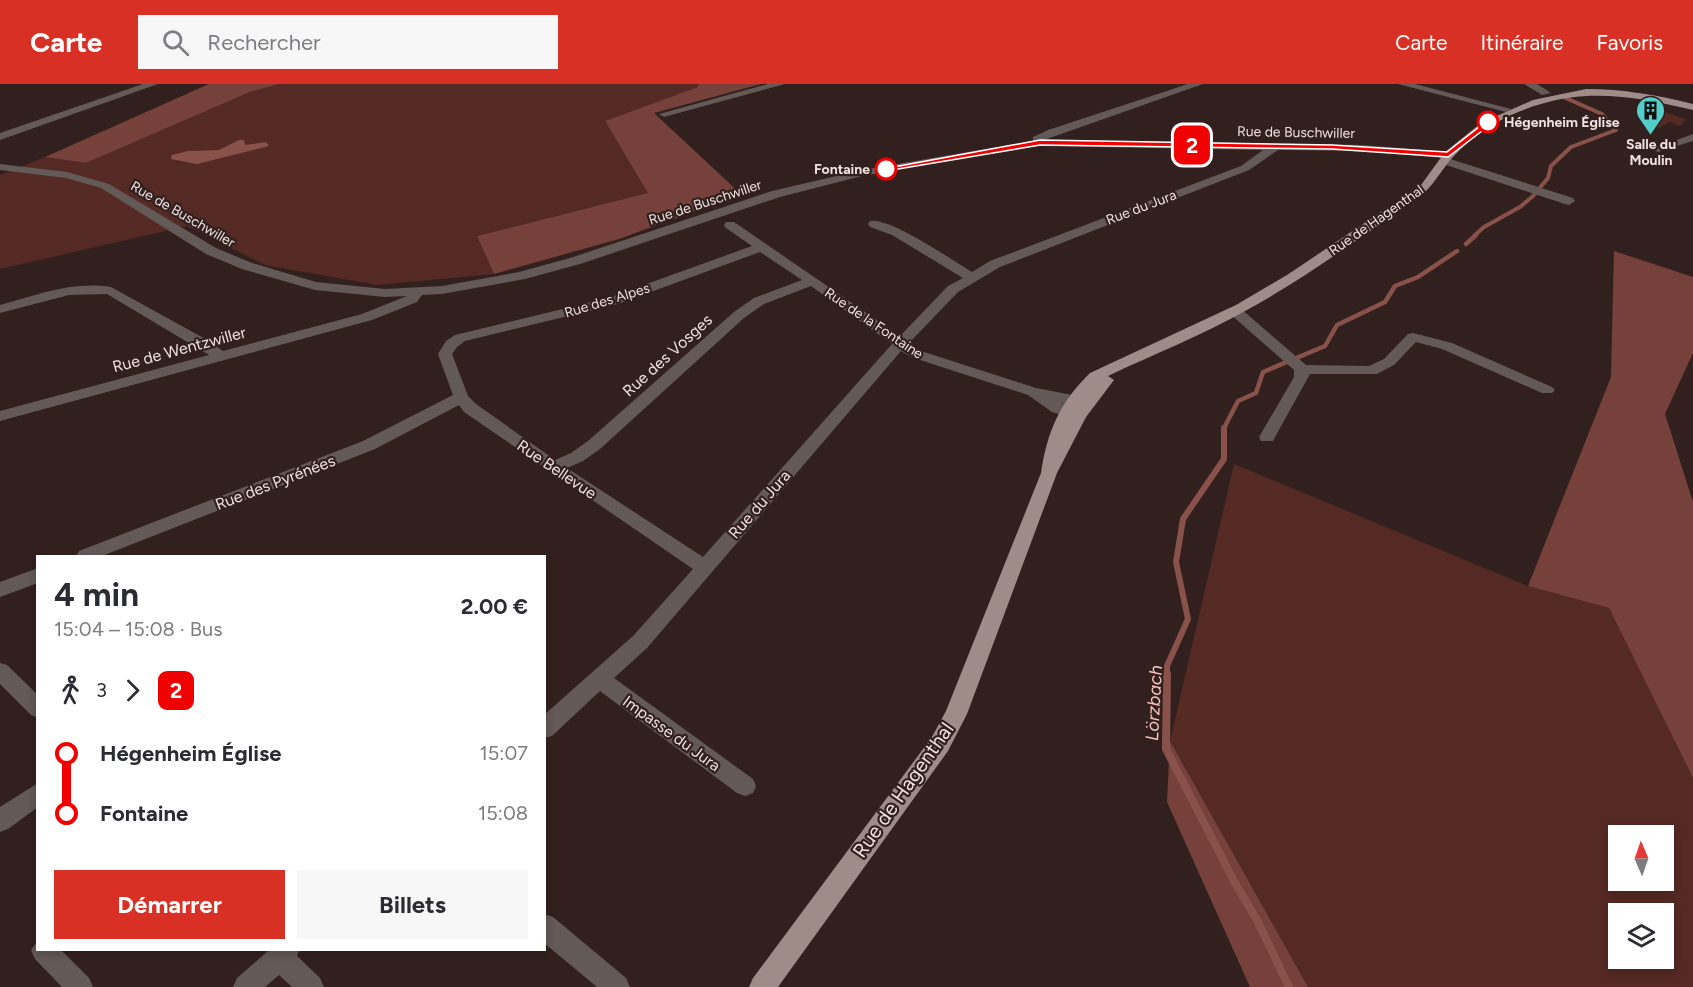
<!DOCTYPE html>
<html lang="fr">
<head>
<meta charset="utf-8">
<style>
	body { margin:0; font-family:Figtree,sans-serif; background:#f7f7f7; color:#2b2b33; height:100vh; display:flex; flex-direction:column; font-size:22px; white-space:nowrap }
	* { box-sizing:border-box; margin:0 }
	p { font-size:20px; color:#7c7c81 }
	.icon { flex:none; width:33px; height:33px; fill:none; stroke:currentColor; stroke-width:2; stroke-linecap:round; stroke-linejoin:round }
	.map { position:relative; flex:1; overflow:hidden }
	.drawer { position:absolute; left:36px; top:471px; width:510px; height:396px; display:flex; flex-direction:column; background:#fff; border-radius:0px; box-shadow:0 3px 9px #0003 }
	.drawer>* { flex:none }
	.badge { padding:0 12px; border-radius:9px; font-size:21px; line-height:39px }
	.needle { width:39px; rotate:358deg }
	.controls { position:absolute; left:1608px; top:741px; display:grid; gap:12px }
	.controls a { display:grid; place-items:center; width:66px; height:66px; border-radius:0px; background:#fff; box-shadow:0 3px 9px #0003; font-size:30px }
	.map>.badge { position:absolute; translate:-50% -50%; box-shadow:0 0 0 3px #fff }
	.legs { display:flex; align-items:center; gap:9px; height:66px; padding:0 18px; font-size:20px }
	.legs p { margin-inline-start:auto }
	.summary { display:flex; align-items:center; justify-content:space-between; height:102px; padding:0 18px }
	h1 { font-size:33px; font-weight:700; line-height:45px }
	.cta { display:flex; gap:12px; margin-top:auto; padding:12px 18px }
	.cta a { flex:1; height:69px; border-radius:0px; background:#d93025; color:#fff; font-size:24px; font-weight:700; line-height:69px; text-align:center }
	.cta a+a { background:#f7f7f7; color:#2b2b33 }
	ul { padding:0 18px; list-style:none }
	li { display:flex; align-items:center; gap:21px; height:60px; font-size:22px }
	li i { display:grid; place-items:center; width:9px; height:100%; margin:0 8px; background:currentColor }
	li i::after { content:''; width:15px; height:15px; margin:-8px; border:4px solid; border-radius:50%; background:#fff }
	li p { margin-inline-start:auto }
	li:first-child i { background:linear-gradient(#0000 50%,currentColor 0) }
	li:last-child i { background:linear-gradient(currentColor 50%,#0000 0) }
	header { display:flex; align-items:center; gap:36px; box-sizing:border-box; height:84px; padding:0 30px; background:#d93025; color:#fff }
	header strong { font-size:28px }
	nav { display:flex; gap:33px; margin-inline-start:auto; font-size:21px }
	.search { width:420px; height:54px; background:#f7f7f7; display:flex; align-items:center; gap:15px; box-sizing:border-box; padding:0 21px; border-radius:0px; color:#7c7c81; font-size:22px }
	.map>svg:first-child { display:block }
	.green { fill:#552924; fill-rule:evenodd }
	.forest { fill:#75413a }
	.water { fill:#88524b }
	.lines { fill:none; stroke-linecap:round; stroke-linejoin:round }
	.stream-far3 { stroke:#88524b; stroke-width:4 }
	.stream-far2 { stroke:#88524b; stroke-width:4.5 }
	.stream-far1 { stroke:#88524b; stroke-width:6 }
	.stream { stroke:#88524b; stroke-width:8 }
	.minor { fill:#635957; fill-rule:evenodd }
	.major { fill:#9f8b88; fill-rule:evenodd }
	.line-1 { fill:#f00000; stroke:#fff; stroke-width:1.5 }
	.stop-1-dot { fill:#fff; stroke:#f00000; stroke-width:3 }
	.labels { text-anchor:middle; stroke-width:4.5; stroke-linejoin:round; paint-order:stroke }
	.far-stop-label { font-size:14px; font-weight:bold; fill:#eee1df; stroke:#32201e; text-anchor:start }
	.far-street-label { font-size:14px; fill:#eee1df; stroke:#32201e }
	.far-poi-label { font-size:14px; font-weight:bold; fill:#eee1df; stroke:#32201e }
	.street-label { font-size:16px; fill:#eee1df; stroke:#32201e }
	.water-label { font-size:18px; font-style:italic; fill:#f9c4bc; stroke:#32201e }
	.near-street-label { font-size:20px; fill:#eee1df; stroke:#32201e }
</style>
</head>
<body>
<header>
<strong>Carte</strong>
<div class="search"><svg class="icon" aria-label="search" viewBox="0 0 24 24"><circle cx="10" cy="10" r="6"/><path d="M15 15l6 6"/></svg>Rechercher</div>
<nav><a>Carte</a><a>Itinéraire</a><a>Favoris</a></nav>
</header>
<div class="map">
<svg width="1693" height="903" viewBox="0 0 1693 903">
	<rect width="100%" height="100%" fill="#32201e"/>
	<path class="green" d="M279,0H699V3L605,37L649,109L477,152L494,190L377,201L265,181L187,142L0,185V91L45,73L86,79L250,8Z
		M1665,28L1687,36L1681,38L1684,40L1679,42L1670,38L1658,44L1645,39Z
		M1234,380L1528,502L1609,524L1693,694V903H1308L1170,657ZM1618,752H1664V796H1618ZM1618,830H1664V874H1618Z"/>
	<path class="forest" d="M209,0H279L250,8L86,79L45,73Z
		M699,0H761L654,29L741,110L619,155L494,190L477,152L648,109L605,37L698,3Z
		M1614,167L1693,193V269L1665,330L1693,418V694L1609,524L1528,502L1611,293Z
		M1170,657L1308,903H1250L1167,718Z"/>
	<path class="water" d="M239,56H244L245,61L266,58L269,62L197,80L171,75L172,71L188,67L219,66Z"/>
	<g class="lines">
		<path class="stream-far3" d="M1474,152L1484,143L1520,123L1533,112L1548,94L1551,82L1571,63L1616,46L1602,30L1561,12"/>
		<path class="stream-far2" d="M1466,160L1476,151
			M1223,346L1238,317L1256,309L1263,288L1325,262L1337,241L1385,218L1395,202L1418,193L1457,167"/>
		<path class="stream-far1" d="M1167,591V582L1188,535L1176,478L1183,435L1224,375V344"/>
		<path class="stream" d="M1167,590L1166,665L1235,799L1257,836L1289,903"/>
		<path class="minor" d="M143,0H158L0,56V49Z
			M768,0H785L664,33L659,30Z
			M1188,0H1203L1044,56L1362,61L1448,68L1454,71L1447,74L1573,114L1575,117L1569,121L1565,120L1440,79L1438,77L1443,74L1362,67L1278,66L1249,86L1000,183L958,208L909,259L921,267L1036,304L1093,315L1095,319L1087,324L1060,319L1085,327L1087,331L1085,335L1079,336L1052,328L1028,311L911,273L901,267L647,564L614,594L753,695L756,702L753,709L745,712L737,709L600,607L552,652L544,654V631L633,552L693,485L464,328L459,321L375,365L102,472H76L79,467L363,357L453,311L438,270L446,257L455,251L608,214L752,162L726,144L724,141L726,138H734L900,252L948,202L963,194L892,151L870,143L868,140L870,137C890,133 952,176 972,188L990,177L1241,82L1263,66L1040,62L862,92L780,113L580,180L525,195L442,210L422,211L417,218L372,236L0,337V327L209,271L107,210L69,211L0,229V221C37,211 72,197 111,203L209,257L223,267L362,230L407,212L385,213L315,206L242,185L206,170L101,104L66,94L0,86V80L67,88L109,100L216,164L252,179L316,198L385,205L442,202L519,188L570,174L772,107L862,86L1033,57V53L1048,46ZM760,168L802,196L754,214L734,228L588,357L571,369L555,376L476,320L468,312L452,270L457,263L465,257L618,220ZM811,202L892,260L703,473L567,384L583,377L600,365L744,234L764,220Z
			M1398,0H1415L1511,25L1506,28Z
			M1524,0H1537L1551,9L1542,11Z
			M1693,50V57L1658,68L1652,65Z
			M1235,223L1240,224L1306,281L1369,282L1384,275L1408,250L1413,249L1452,259L1552,303L1555,306L1552,309H1542L1442,265L1416,258L1394,281L1377,290H1310L1275,353L1273,357H1261L1259,353L1294,293V286L1230,230L1228,227Z
			M38,484V499L0,513V498Z
			M0,579L7,581L38,611V634L31,631L0,600Z
			M38,699V723L8,745L0,748V723Z
			M544,830L553,833L626,894L630,903H597L544,859Z
			M38,856V866H61L89,894L93,903H62L35,875L31,866Z
			M269,866H299L297,872L320,894L324,903H292L279,891L265,903H233L237,894Z"/>
		<path class="major" d="M1586,5C1623,5 1657,11 1693,20V26C1643,14 1592,4 1541,20C1509,29 1475,48 1453,73C1440,87 1434,102 1418,114C1362,152 1307,193 1247,226C1203,251 1154,270 1108,292L1114,296L1086,333L1057,389L967,630L948,667L778,903H749L753,894L932,653L946,627L1041,389C1047,348 1060,318 1090,289L1236,221L1287,191L1421,101L1445,68L1481,39L1533,16Z"/>
	</g>
	<path class="line-1" d="M1488,36L1491,40L1448,73L1332,65L1040,61L886,87L883,85L1040,56L1332,61L1447,68Z"/>
	<defs>
		<symbol id="building-pin" viewBox="-11 -11 22 30"><path d="M0 17L-7.5 6A9.5 9.5 0 1 1 7.5 6Z" fill="#53cdc9" stroke="#32201e"/><path d="M-4-6H4V6H1V3H-1V6H-4ZM-2.5-4.3h1.7v1.8h-1.7ZM.8-4.3h1.7v1.8H.8ZM-2.5-1h1.7V.8h-1.7ZM.8-1h1.7V.8H.8Z" fill="#111"/></symbol>
	</defs>
	<g fill-rule="evenodd">
		<use href="#building-pin" x="1634" y="10" width="33" height="45"/>
	</g>
	<g class="stop-1-dot">
		<circle cx="1488" cy="38" r="10"/>
		<circle cx="886" cy="85" r="10"/>
	</g>
	<g class="labels">
		<g class="far-stop-label">
			<text x="1504" y="43">Hégenheim Église</text>
			<text x="870" y="90" text-anchor="end">Fontaine</text>
		</g>
		<g class="far-street-label">
			<text transform="translate(1296 48) rotate(1)" y="5">Rue de Buschwiller</text>
			<text transform="translate(705 118) rotate(-18)" y="5">Rue de Buschwiller</text>
			<text transform="translate(1141 123) rotate(-21)" y="5">Rue du Jura</text>
			<text transform="translate(183 130) rotate(30)" y="5">Rue de Buschwiller</text>
			<text transform="translate(1376 136) rotate(-35)" y="5">Rue de Hagenthal</text>
			<text transform="translate(607 216) rotate(-17)" y="5">Rue des Alpes</text>
			<text transform="translate(874 239) rotate(34)" y="5">Rue de la Fontaine</text>
		</g>
		<g class="far-poi-label">
			<text x="1651" y="65">Salle du<tspan x="1651" dy="16">Moulin</tspan></text>
		</g>
		<g class="street-label">
			<text transform="translate(179 265) rotate(-15)" y="6">Rue de Wentzwiller</text>
			<text transform="translate(667 271) rotate(-42)" y="6">Rue des Vosges</text>
			<text transform="translate(557 385) rotate(34)" y="6">Rue Bellevue</text>
			<text transform="translate(275 398) rotate(-21)" y="6">Rue des Pyrénées</text>
			<text transform="translate(759 420) rotate(-49)" y="6">Rue du Jura</text>
			<text transform="translate(672 649) rotate(36)" y="6">Impasse du Jura</text>
		</g>
		<g class="water-label">
			<text transform="translate(1154 619) rotate(-87)" y="6">Lörzbach</text>
		</g>
		<g class="near-street-label">
			<text transform="translate(903 706) rotate(-55)" y="7">Rue de Hagenthal</text>
		</g>
	</g>
</svg>
<div class="controls">
<a><svg class="needle" viewBox="-14 -14 28 28"><path d="M0-13l5 13h-10z" fill="#e53935"/><path d="M0 13l5-13h-10z" fill="#7c7c81"/></svg></a>
<a><svg class="icon" aria-label="layers" viewBox="0 0 24 24"><path d="M12 4l9 5-9 5-9-5zM3 14l9 5 9-5"/></svg></a>
</div>
<b class="badge" style="left:1192px;top:61px;background:#f00000;color:#fff">2</b>
<section class="drawer">
<div class="summary"><div><h1>4 min</h1><p>15:04 – 15:08 · Bus</p></div><b>2.00 €</b></div>
<div class="legs"><svg class="icon" aria-label="walk" viewBox="0 0 24 24"><circle cx="13" cy="4" r="2"/><path d="M13 8l-2 6 4 7M11 14l-3 7M7 12l3-4h3l4 4"/></svg>3<svg class="icon" aria-label="forward" viewBox="0 0 24 24"><path d="M9 5l7 7-7 7"/></svg><b class="badge" style="background:#f00000;color:#fff">2</b></div>
<ul>
<li><i style="color:#f00000"></i><b>Hégenheim Église</b><p>15:07</p></li>
<li><i style="color:#f00000"></i><b>Fontaine</b><p>15:08</p></li>
</ul>
<div class="cta"><a>Démarrer</a><a>Billets</a></div>
</section>
</div>
</body>
</html>
